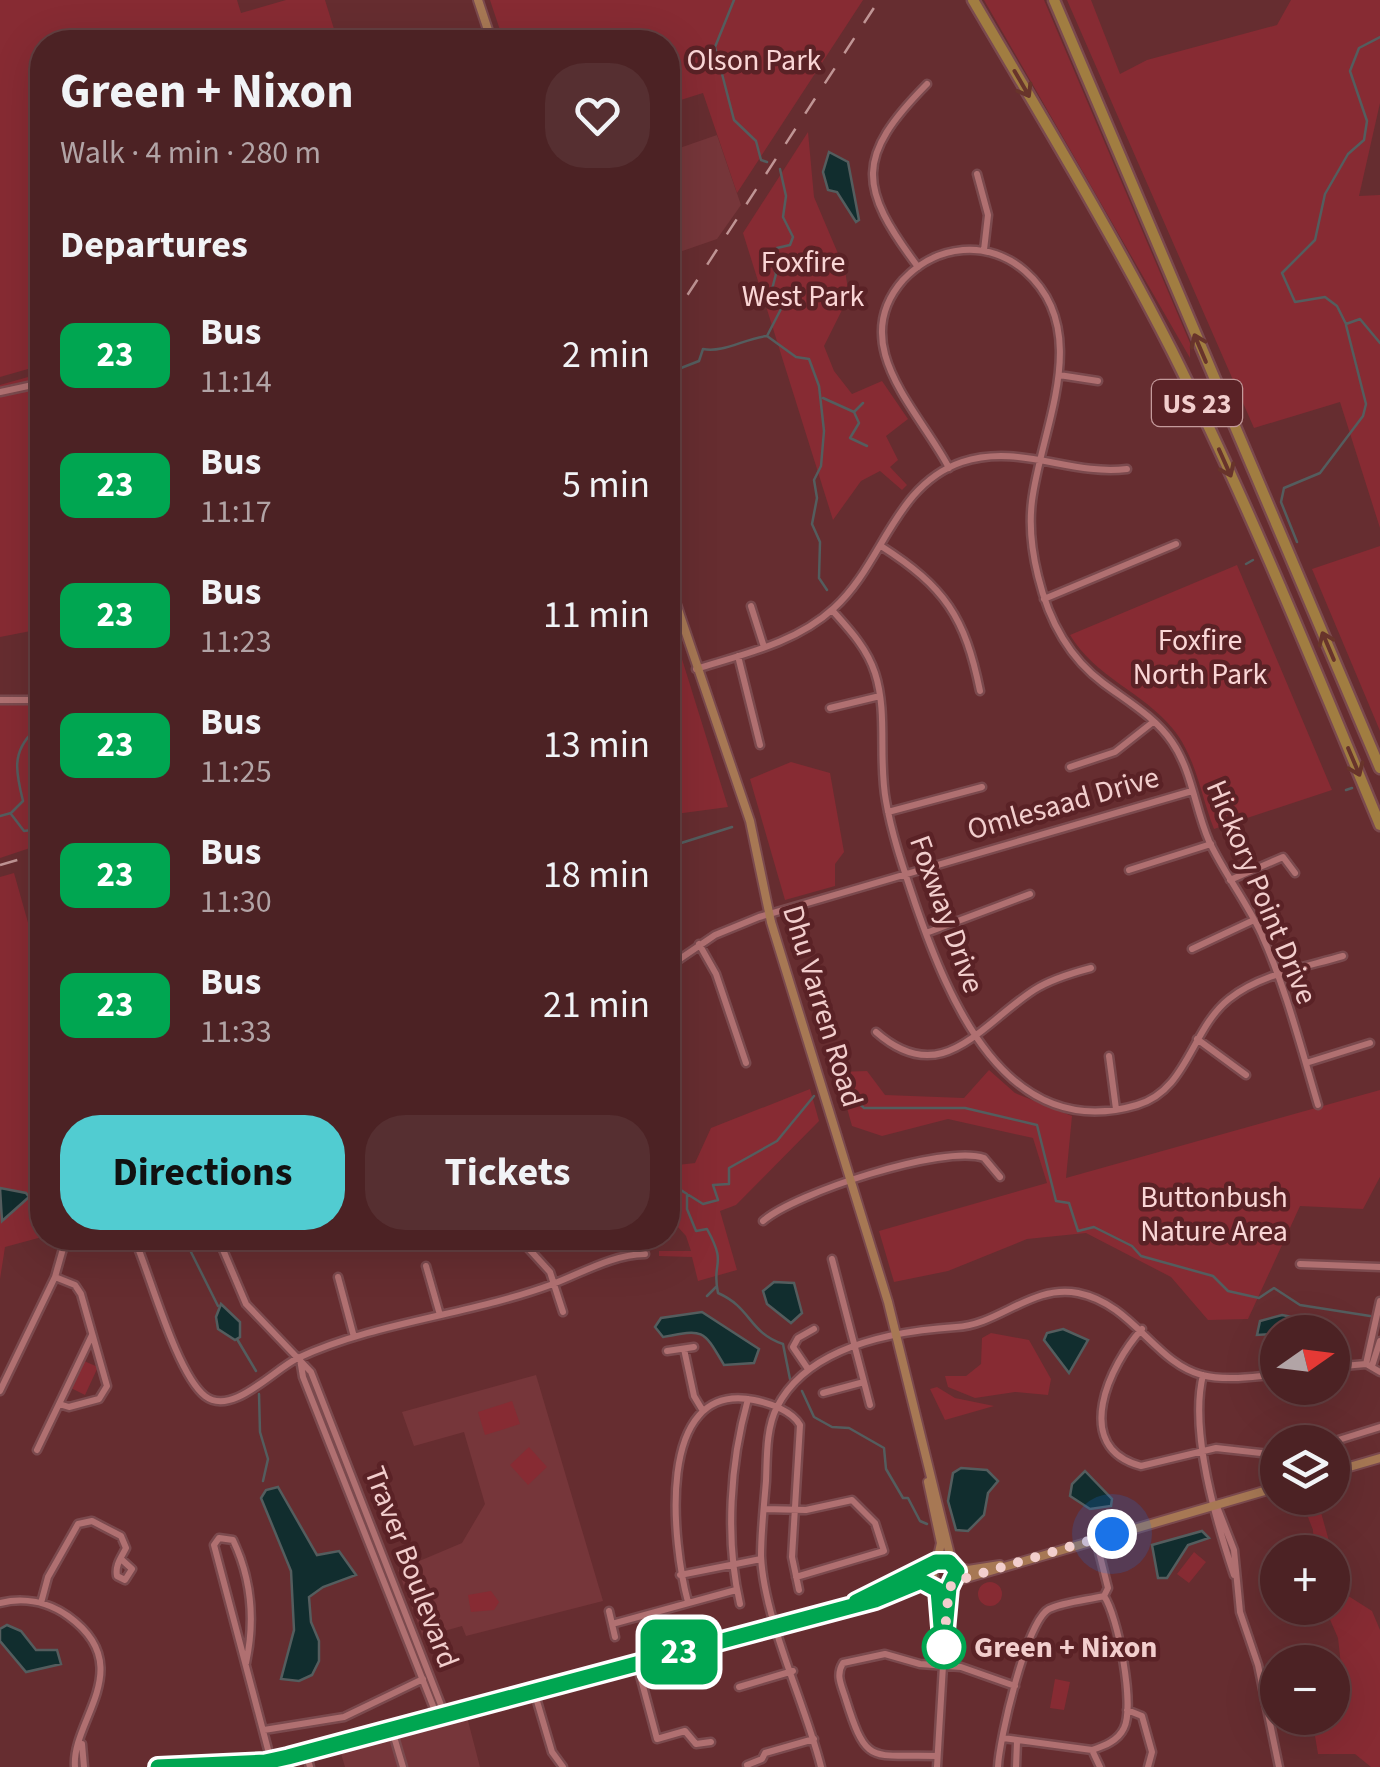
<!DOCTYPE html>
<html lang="en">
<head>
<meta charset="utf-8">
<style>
	body { margin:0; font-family:"Source Sans 3",sans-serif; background:#562f31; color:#f1f3f6; height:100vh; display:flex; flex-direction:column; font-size:38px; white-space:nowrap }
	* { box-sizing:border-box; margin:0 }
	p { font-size:32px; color:#b2a4a6 }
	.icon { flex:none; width:55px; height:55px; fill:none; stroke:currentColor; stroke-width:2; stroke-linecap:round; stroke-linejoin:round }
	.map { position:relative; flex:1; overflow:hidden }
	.side { position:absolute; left:30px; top:30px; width:650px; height:1220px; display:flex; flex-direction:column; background:#4c2224; border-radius:40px; box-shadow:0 10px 40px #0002,0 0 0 2px #633f41 }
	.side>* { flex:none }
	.badge { padding:0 20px; border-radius:15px; font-size:35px; line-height:65px }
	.needle { width:65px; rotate:76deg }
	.tools { position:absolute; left:1260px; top:1315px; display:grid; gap:20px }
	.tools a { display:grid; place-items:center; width:90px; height:90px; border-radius:50%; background:#4c2224; box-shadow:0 10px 40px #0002,0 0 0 2px #633f41; font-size:50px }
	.you { position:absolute; width:50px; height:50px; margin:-25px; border:8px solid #fff; border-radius:50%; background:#1a73e8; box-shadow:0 0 0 15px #1a73e833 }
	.map>.badge { position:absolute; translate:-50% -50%; box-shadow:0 0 0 5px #fff }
	h2 { padding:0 30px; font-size:38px; line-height:90px }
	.round { display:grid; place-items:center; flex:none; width:105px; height:105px; border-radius:40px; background:#562f31 }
	.head { display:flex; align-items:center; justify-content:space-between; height:170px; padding:0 30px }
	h1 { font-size:48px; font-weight:700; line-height:75px }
	.cta { display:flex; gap:20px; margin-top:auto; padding:20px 30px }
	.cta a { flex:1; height:115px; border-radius:40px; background:#51ccd1; color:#111; font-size:40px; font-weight:700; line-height:115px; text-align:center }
	.cta a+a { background:#562f31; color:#f1f3f6 }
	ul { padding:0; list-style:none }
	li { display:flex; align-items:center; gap:30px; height:130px; padding:0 30px }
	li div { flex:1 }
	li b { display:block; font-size:38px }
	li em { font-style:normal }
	li .badge { min-width:110px; font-weight:700; text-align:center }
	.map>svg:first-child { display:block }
	.built { fill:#76363a }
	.green { fill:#872b33 }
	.water { fill:#112d2e; stroke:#545d5e; stroke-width:2.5 }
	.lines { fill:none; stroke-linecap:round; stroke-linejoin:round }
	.stream { stroke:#545d5e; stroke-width:2.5 }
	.minor-casing { stroke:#7b4a4e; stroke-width:11 }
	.major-casing { stroke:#7b4a4e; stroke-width:12 }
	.highway-casing { stroke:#7b4a4e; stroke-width:15 }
	.minor { stroke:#b07071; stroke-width:6 }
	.major { stroke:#a77854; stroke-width:8 }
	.highway { stroke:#a17d41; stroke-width:10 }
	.rail { stroke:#c09595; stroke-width:2.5; stroke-dasharray:18 18; stroke-linecap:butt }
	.oneway { stroke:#68342b }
	.line-casing { stroke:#fff; stroke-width:22 }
	.line { stroke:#00a651; stroke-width:15 }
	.walk { stroke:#f2cecd; stroke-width:10; stroke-dasharray:0 18 }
	.stop-dot { fill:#fff; stroke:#00a651; stroke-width:5 }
	.labels { text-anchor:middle; stroke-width:9; stroke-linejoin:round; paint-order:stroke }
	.shield { fill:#5a2226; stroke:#c49a9b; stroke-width:2.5 }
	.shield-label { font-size:28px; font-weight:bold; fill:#f2cecd }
	.park-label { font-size:30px; fill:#fad6d6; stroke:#5a2226 }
	.street-label { font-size:30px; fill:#f2cecd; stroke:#5a2226 }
	.stop-label { font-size:30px; font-weight:bold; fill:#f2cecd; stroke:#5a2226; text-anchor:start }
</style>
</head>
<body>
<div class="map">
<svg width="1380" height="1767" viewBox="0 0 1380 1767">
	<rect width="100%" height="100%" fill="#662d30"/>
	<path class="built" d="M717,135L741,205L717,239L668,256V152Z
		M536,1375L603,1601L466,1636L462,1626L423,1637L398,1570L462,1543L485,1504L464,1432L414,1446L402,1412Z
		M467,1717L480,1767H345L339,1747Z"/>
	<path class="green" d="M0,0H237L241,13L286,0H325L338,42H42V365L0,377Z
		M490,0H863L737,193L703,93L668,104V42H504Z
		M984,0H1044L1190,343V358Z
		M1067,0H1091L1120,74L1147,60L1277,25L1291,0H1380V103L1359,196L1380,195V528L1340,402L1254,428Z
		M808,132L814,197L845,270L849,296L824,346L834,371L852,394L882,381L908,419L886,436L898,460L890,467L907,485L902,490L880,471L861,481L833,520L743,233Z
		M42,373V680L36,630L0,637V385Z
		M1380,546V731L1312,569Z
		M1237,565L1332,790L1214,829C1201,796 1196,757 1173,729C1143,692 1095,677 1070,635Z
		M668,614L728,807L668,815Z
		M0,703H42V844L0,858Z
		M791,762L830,773L844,852L835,864V886L785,900L750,779Z
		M14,873L42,972V1086L35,1095L33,1113L42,1147V1237L5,1247L0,1279V877Z
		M989,1070L1015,1093L1072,1116L1066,1178L1380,1090V1177L1363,1209L1300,1206L1248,1319L1208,1320L1171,1277L1086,1233L1027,1239L948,1271L894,1282L879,1231L1047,1183L1033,1138L948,1119L882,1136L852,1126L837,1072L867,1071L885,1095L964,1098Z
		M810,1089L819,1121L736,1205L720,1211L737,1270L698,1281L692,1257L659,1256V1251H691L686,1236L668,1216V1166L695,1163L711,1128Z
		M991,1333L1029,1340L1051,1379L1048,1395L1015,1392L975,1398L948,1387L945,1376H966L981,1364L982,1338Z
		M84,1361L98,1367L85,1395L71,1388Z
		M937,1387L955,1398L994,1406L945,1420L930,1389Z
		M512,1401L520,1424L485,1435L478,1412Z
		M529,1447L547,1467L528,1485L510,1465Z
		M1317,1498L1332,1552H1314L1313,1530L1301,1499Z
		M1194,1552L1206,1562L1189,1583L1177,1574Z
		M1333,1555L1342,1592L1372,1611L1380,1630V1767H1371L1355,1754H1318L1312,1718H1332L1333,1669L1341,1665L1338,1638L1325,1608H1332Z
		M978 1594a12 12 0 1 1 24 0a12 12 0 1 1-24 0Z
		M491,1591L499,1602L494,1610L471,1612L468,1595Z
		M1055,1679L1070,1682L1064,1710L1050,1708Z"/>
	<path class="water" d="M829,152L848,162L859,220L856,222L837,192L828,190L823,172Z
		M0,1188L26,1193L29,1197L2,1221Z
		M774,1282L794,1283L802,1313L791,1323L767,1304L763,1291Z
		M221,1304L240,1322V1337L235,1340L218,1329L216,1317Z
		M702,1312L759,1349L754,1363L724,1365C703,1329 704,1329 663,1337L655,1327L661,1318Z
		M1282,1315L1332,1325L1333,1330L1257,1335L1260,1321Z
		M1063,1329L1088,1340L1069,1373L1044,1340L1047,1333Z
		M961,1468L987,1470L998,1481L988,1493L984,1515L968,1531L956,1530L948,1501L953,1473Z
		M1085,1471L1112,1499L1111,1506L1090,1509L1070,1496L1072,1484Z
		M278,1487L317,1555L339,1551L356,1575L323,1587L309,1597L311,1622L319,1641V1661L312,1675L299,1681L281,1679L294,1630L291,1571L261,1498L266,1490Z
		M1202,1531L1209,1538L1188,1545L1167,1578H1158L1152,1545Z
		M7,1625L21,1631L36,1650H57L61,1664L26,1672L0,1641V1629Z"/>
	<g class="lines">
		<path class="stream" d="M734,0L715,47L734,120L756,141L761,160L767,162
			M1380,37L1359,48L1350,71L1367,121L1364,140L1348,154L1325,194L1315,240L1282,273L1295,302L1325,297L1337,306L1346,324L1360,319L1380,343
			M767,336L796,357L809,359L819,386L824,431L821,466L814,480L817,498L812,524L820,542L819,578L827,590
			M668,363L681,368L699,361L703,349C724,353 743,339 767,336L782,307L771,293L776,274L771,259L777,248L790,245L793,237L783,217L786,196L780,169
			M823,398L854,412L863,403
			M854,412L859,423L850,438L867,446
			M1297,542L1281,502L1284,488L1320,473L1363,416L1366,404L1346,325
			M1246,564L1253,560
			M1346,790L1352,788
			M11,814L24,831L31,830L41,841
			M0,816L11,813L23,801C16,773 11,752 34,731L42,733
			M668,841L678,844L732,827
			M854,1099L864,1108H965L1037,1125L1056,1201L1069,1203L1078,1231L1094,1227L1132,1246L1141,1256L1213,1276L1228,1291L1259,1298L1274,1288L1300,1305L1370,1316
			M668,1188L676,1187L703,1204L718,1200L713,1185L729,1184V1168L777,1141L814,1096
			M687,1194V1209L696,1231L707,1229C728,1267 711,1260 718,1293C752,1308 748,1332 783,1344L790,1379
			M184,1238L218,1306
			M707,1296L716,1287
			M237,1339L256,1371
			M802,1391L814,1417L832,1427L849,1428L884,1448L886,1469L903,1498H908L920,1521L927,1524
			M259,1394L260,1432L268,1459L263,1481"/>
		<defs>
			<path id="minor" d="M977,174L988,215L984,250
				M918,267C858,187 855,157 927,84
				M1059,375L1098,381
				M0,392L42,383
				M949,468C919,410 846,345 903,280C919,263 940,252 963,250C985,248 1008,256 1025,271C1094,331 1041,428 1032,501C1029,525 1032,552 1038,576C1048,618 1068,657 1103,683C1127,701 1155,717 1172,742C1192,771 1195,809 1209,841C1224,873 1246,901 1261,933C1286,988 1301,1048 1318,1105
				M881,546C945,587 965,617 980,691
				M1044,599L1176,544
				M751,606L764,647
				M832,610C849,629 867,648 875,673C888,713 878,759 886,801C892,836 904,870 915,903C948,999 1006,1144 1137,1105C1188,1090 1191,1029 1229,999C1260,974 1306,967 1343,956
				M738,656L760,745
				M696,669C744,654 796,643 834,608C883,564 894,485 962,462C1020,443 1070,476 1127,469
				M0,700H42
				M830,708L880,696
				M1070,767L1115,752L1153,722
				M888,812L982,787
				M1129,870L1211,844
				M1230,880L1283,857L1295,873
				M926,933L1030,894
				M699,944L716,974L746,1063
				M1192,949L1254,920
				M668,967L715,935L759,917L1192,791
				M876,1032C942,1090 980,1025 1034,990C1051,979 1072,973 1091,968
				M1197,1039L1246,1075
				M1109,1056L1116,1109
				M1306,1063L1370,1043
				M763,1221C795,1193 944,1144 984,1158L1000,1177
				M134,1238C150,1274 176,1373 205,1396C232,1417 274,1369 298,1358C378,1321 470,1315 553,1284C584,1272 612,1255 645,1254
				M218,1238L246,1304L311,1372L441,1705L437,1716
				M519,1238L550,1272L563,1312
				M832,1259L870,1405
				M1300,1264L1380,1267
				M426,1266L440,1315
				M55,1277L75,1285L81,1294L107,1386L99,1399L69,1407L59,1404
				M338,1277L354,1337
				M1142,1329C1110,1364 1070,1447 1141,1466L1216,1448L1278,1455
				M684,1349L694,1396L703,1411
				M667,1351L694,1347
				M300,1359L303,1377L437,1716
				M1366,1364L1380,1301
				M1368,1365L1380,1372
				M1372,1366L1380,1341
				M1332,1367L1366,1364
				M808,1369L793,1347L798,1338L814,1329
				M1203,1375C1189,1431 1216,1521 1234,1575
				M0,1391L55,1277L66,1238
				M823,1393L864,1382
				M1332,1442L1380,1427
				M37,1450L92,1335
				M1216,1504L1234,1550L1240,1612L1258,1665L1279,1767
				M764,1509L806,1510L852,1500L875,1523L884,1551L796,1577
				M680,1575L761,1559
				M935,1585L942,1646
				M688,1602C673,1547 653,1380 754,1400C770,1403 792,1411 800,1425L792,1557L799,1590
				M0,1603C24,1597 48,1602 68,1616C139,1667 71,1720 75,1767
				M41,1603L48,1577L78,1524L92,1521L121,1536L126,1548C121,1558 115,1565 117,1576L125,1580L132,1569L121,1559
				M740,1604C725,1539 730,1463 748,1399
				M609,1611L615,1637
				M612,1624L736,1590
				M246,1663C255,1621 252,1580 233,1540L219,1538L214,1545L271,1761
				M637,1664L657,1739L685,1731L696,1744L711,1742
				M739,1687L793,1671
				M534,1691L552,1752L563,1767
				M1127,1710L1142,1716L1152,1752L1148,1767
				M264,1730L344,1717L423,1679
				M392,1730L403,1767
				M1003,1738L1092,1750L1100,1767
				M82,1744L84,1767
				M1092,1750C1104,1746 1118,1741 1124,1728C1135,1706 1118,1616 1104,1596L1108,1588L1096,1540
				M306,1752L310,1767
				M937,1756C871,1754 867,1767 846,1700C842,1686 835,1676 843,1663L885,1654L920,1664L961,1667L1015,1686
				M747,1765L762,1759L765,1753L814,1739
				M821,1767C805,1703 764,1620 761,1556C761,1532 764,1506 766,1481C767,1457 766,1428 777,1407C808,1346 895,1331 956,1327C999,1325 1032,1284 1078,1293C1133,1304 1155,1363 1202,1375C1225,1381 1254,1377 1278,1374
				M937,1767L947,1598L952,1585
				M998,1767C999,1741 1026,1621 1049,1609C1064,1602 1087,1600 1104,1596
				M1016,1767L1017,1742"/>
			<path id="major" d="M478,0L492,42
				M668,580L750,821L771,922L888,1302L952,1563L937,1562L848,1606
				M1332,1472L1380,1458
				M928,1482L941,1543L937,1561
				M956,1581L1278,1487
				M937,1586L954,1583L955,1566L968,1570L1000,1565
				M867,1602L916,1582L934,1584L932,1566
				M158,1767L271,1761L849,1606"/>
			<path id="highway" d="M973,0C1041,116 1111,231 1172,351C1249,505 1314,666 1380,825
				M1054,0L1380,768"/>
		</defs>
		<use href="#minor" class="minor-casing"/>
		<use href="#major" class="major-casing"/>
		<use href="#highway" class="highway-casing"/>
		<use href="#minor" class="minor"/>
		<use href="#major" class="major"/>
		<use href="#highway" class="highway"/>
		<path class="rail" d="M668,325L879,0
			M0,865L42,853"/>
	</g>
	<defs><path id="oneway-shaft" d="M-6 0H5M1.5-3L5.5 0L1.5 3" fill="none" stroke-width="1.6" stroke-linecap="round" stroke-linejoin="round" transform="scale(2.5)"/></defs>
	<g class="oneway">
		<use href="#oneway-shaft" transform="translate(1022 84) rotate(60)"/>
		<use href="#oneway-shaft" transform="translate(1200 348) rotate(-113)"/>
		<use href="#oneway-shaft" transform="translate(1225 463) rotate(66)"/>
		<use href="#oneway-shaft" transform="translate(1328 646) rotate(-113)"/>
		<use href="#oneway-shaft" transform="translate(1354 762) rotate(67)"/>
	</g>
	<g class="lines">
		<defs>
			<path id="line" d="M158,1767L265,1762L288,1757L875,1600L921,1581L938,1590L943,1652L949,1588L957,1571L949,1562H936L856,1602"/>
		</defs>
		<use href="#line" class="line-casing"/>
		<use href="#line" class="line"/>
		<path class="walk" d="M944,1647L943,1652L949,1588L956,1581L1112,1534"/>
	</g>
	<circle class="stop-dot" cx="944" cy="1647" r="20"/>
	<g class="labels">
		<rect class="shield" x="1152" y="380" width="90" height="46" rx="8"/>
		<g class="shield-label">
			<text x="1197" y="413">US 23</text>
		</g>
		<g class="park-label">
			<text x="754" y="70">Olson Park</text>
			<text x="803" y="272">Foxfire<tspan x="803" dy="34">West Park</tspan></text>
			<text x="1200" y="650">Foxfire<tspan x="1200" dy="34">North Park</tspan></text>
			<text x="1214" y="1207">Buttonbush<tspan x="1214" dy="34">Nature Area</tspan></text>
		</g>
		<g class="street-label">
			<text transform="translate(1063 803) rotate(-16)" y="10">Omlesaad Drive</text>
			<text transform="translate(1262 892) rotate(67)" y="10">Hickory Point Drive</text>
			<text transform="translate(947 914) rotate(70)" y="10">Foxway Drive</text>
			<text transform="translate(823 1006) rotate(73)" y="10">Dhu Varren Road</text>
			<text transform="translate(412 1567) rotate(69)" y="10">Traver Boulevard</text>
		</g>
		<g class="stop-label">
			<text x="974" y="1657">Green + Nixon</text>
		</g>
	</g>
</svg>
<div class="tools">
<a><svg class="needle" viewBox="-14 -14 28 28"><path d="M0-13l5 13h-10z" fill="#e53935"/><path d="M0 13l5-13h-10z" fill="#b2a4a6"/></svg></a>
<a><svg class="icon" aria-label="layers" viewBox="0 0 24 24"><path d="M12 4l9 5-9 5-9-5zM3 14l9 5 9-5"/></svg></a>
<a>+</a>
<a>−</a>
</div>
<div class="you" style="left:1112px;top:1534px"></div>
<b class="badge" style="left:679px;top:1652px;background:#00a651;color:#fff">23</b>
<section class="side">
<div class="head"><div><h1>Green + Nixon</h1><p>Walk · 4 min · 280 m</p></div><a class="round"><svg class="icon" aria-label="heart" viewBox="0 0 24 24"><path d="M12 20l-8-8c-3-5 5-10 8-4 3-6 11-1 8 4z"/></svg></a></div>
<h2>Departures</h2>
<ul>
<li><span class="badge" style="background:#00a651;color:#fff">23</span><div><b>Bus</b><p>11:14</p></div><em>2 min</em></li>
<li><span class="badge" style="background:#00a651;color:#fff">23</span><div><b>Bus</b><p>11:17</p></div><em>5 min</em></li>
<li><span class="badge" style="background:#00a651;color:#fff">23</span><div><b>Bus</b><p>11:23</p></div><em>11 min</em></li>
<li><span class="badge" style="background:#00a651;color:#fff">23</span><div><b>Bus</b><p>11:25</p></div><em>13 min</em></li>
<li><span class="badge" style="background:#00a651;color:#fff">23</span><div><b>Bus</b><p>11:30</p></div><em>18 min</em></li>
<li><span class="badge" style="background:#00a651;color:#fff">23</span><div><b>Bus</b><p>11:33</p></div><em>21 min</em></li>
</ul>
<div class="cta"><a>Directions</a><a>Tickets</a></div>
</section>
</div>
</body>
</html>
